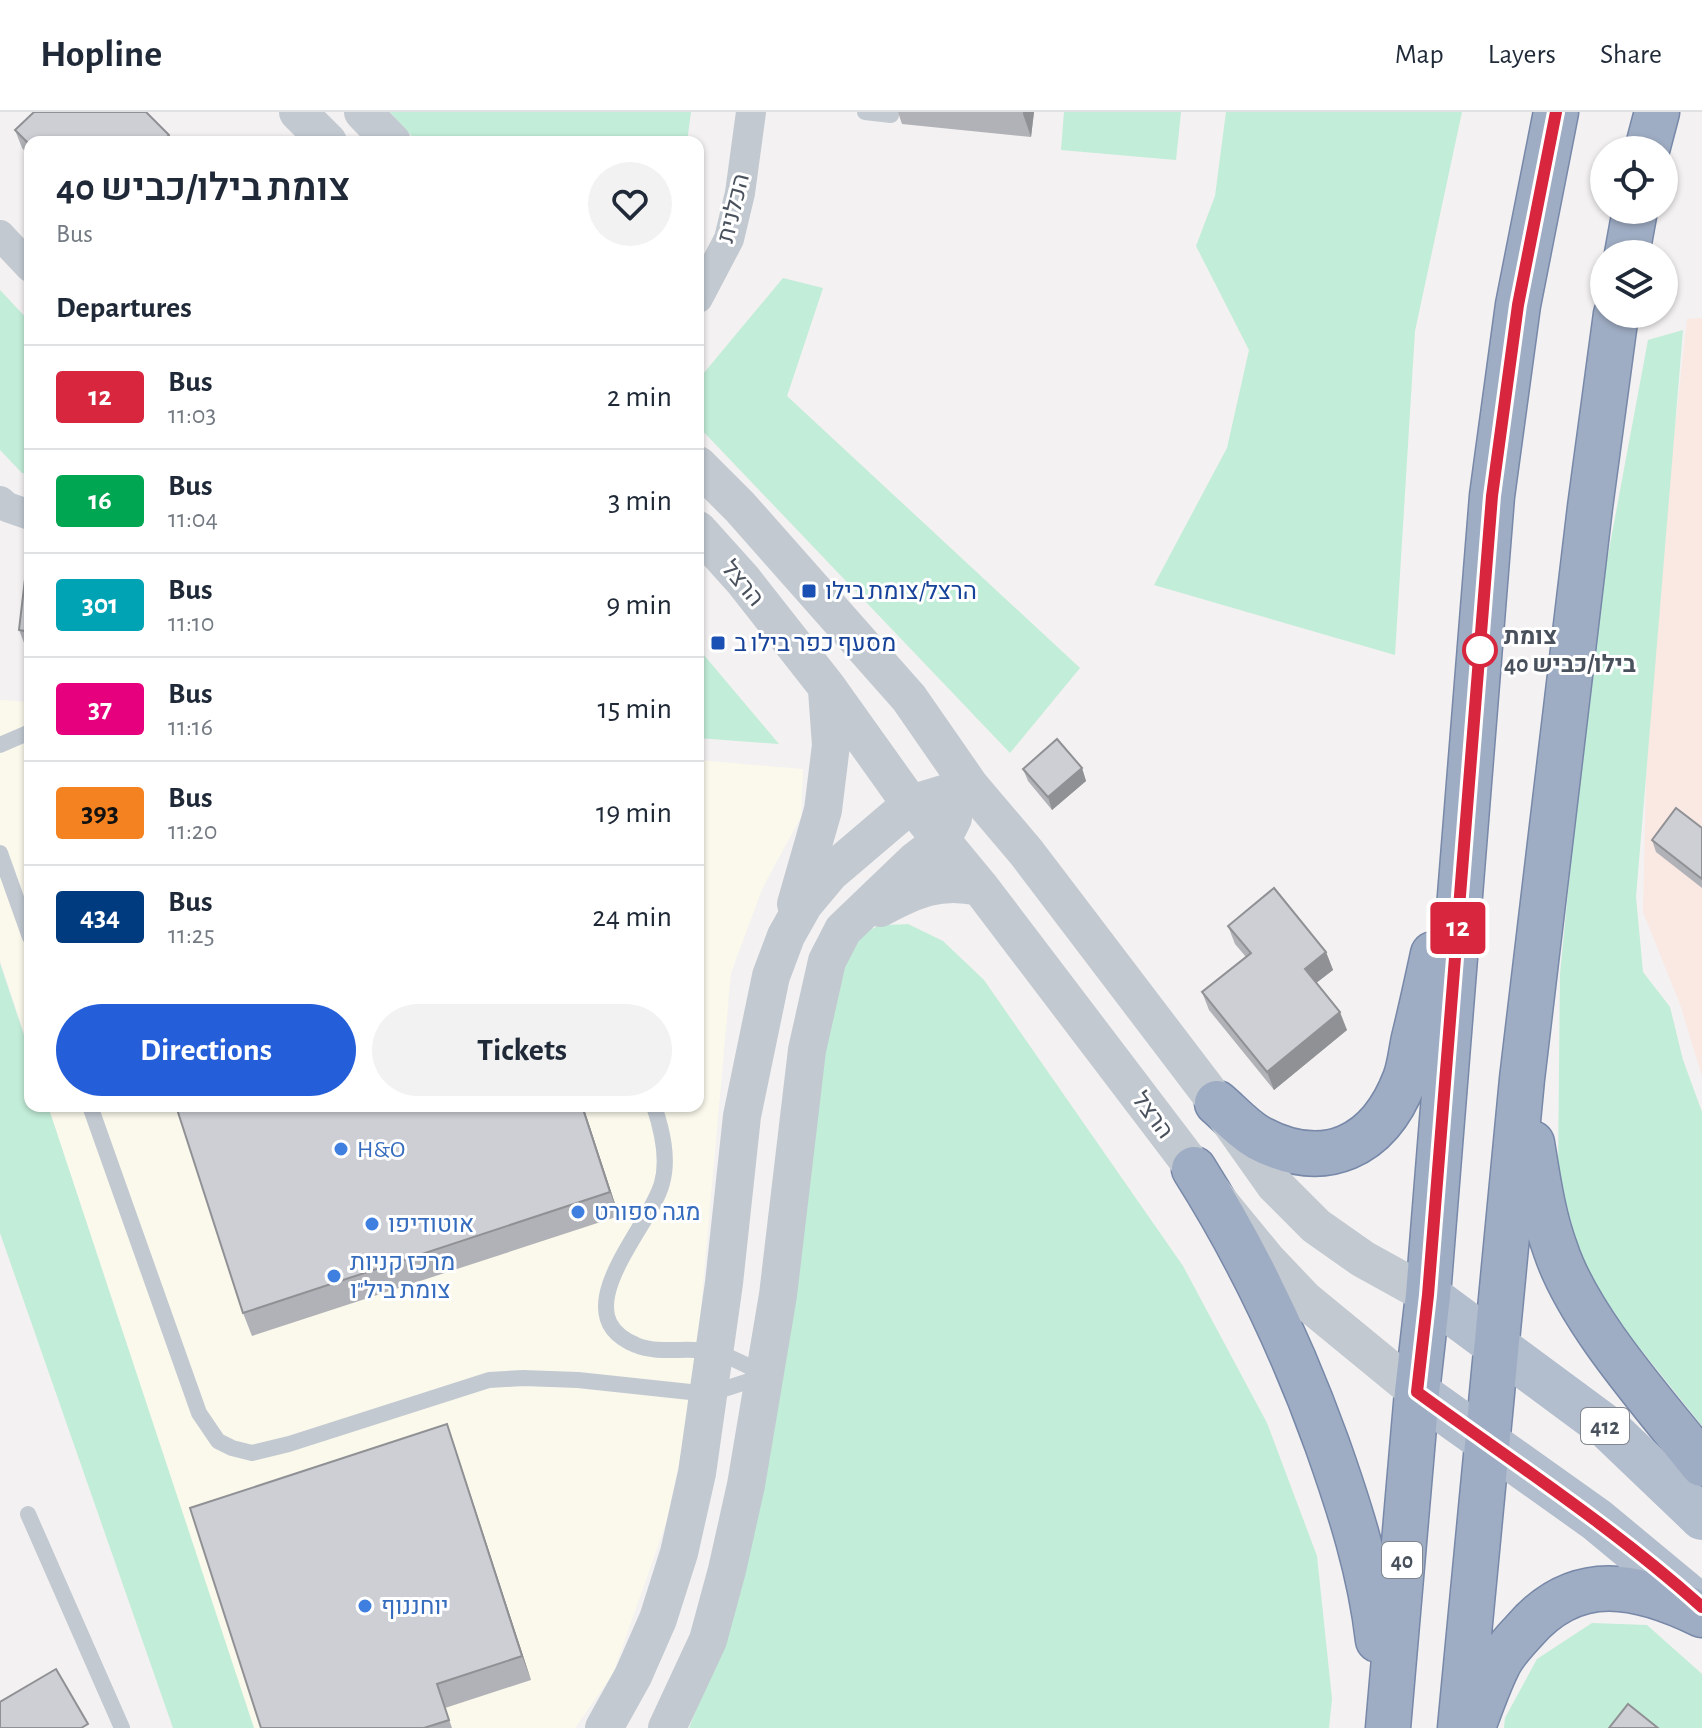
<!DOCTYPE html>
<html lang="en">
<head>
<meta charset="utf-8">
<style>
	body { margin:0; font-family:"Alegreya Sans",Heebo,sans-serif; background:#f2f2f3; color:#1f2937; height:100vh; display:flex; flex-direction:column; font-size:30px; white-space:nowrap }
	* { box-sizing:border-box; margin:0 }
	p { font-size:26px; color:#747a83 }
	.icon { flex:none; width:44px; height:44px; fill:none; stroke:currentColor; stroke-width:2; stroke-linecap:round; stroke-linejoin:round }
	.map { position:relative; flex:1; overflow:hidden }
	.sheet { position:absolute; left:24px; top:24px; width:680px; height:976px; display:flex; flex-direction:column; background:#fff; border-radius:16px; box-shadow:0 2px 6px #0004 }
	.sheet>* { flex:none }
	.badge { padding:0 16px; border-radius:6px; font-size:28px; line-height:52px }
	.controls { position:absolute; left:1590px; top:24px; display:grid; gap:16px }
	.controls a { display:grid; place-items:center; width:88px; height:88px; border-radius:50%; background:#fff; box-shadow:0 2px 6px #0004; font-size:40px }
	.map>.badge { position:absolute; translate:-50% -50%; box-shadow:0 0 0 4px #fff }
	h2 { padding:0 32px; font-size:30px; line-height:72px }
	.round { display:grid; place-items:center; flex:none; width:84px; height:84px; border-radius:42px; background:#f2f2f3 }
	.summary { display:flex; align-items:center; justify-content:space-between; height:136px; padding:0 32px }
	h1 { font-size:38px; font-weight:600; line-height:60px }
	.primary-button { display:flex; gap:16px; margin-top:auto; padding:16px 32px }
	.primary-button a { flex:1; height:92px; border-radius:48px; background:#255ed9; color:#fff; font-size:32px; font-weight:600; line-height:92px; text-align:center }
	.primary-button a+a { background:#f2f2f3; color:#1f2937 }
	ul { padding:0; list-style:none }
	li { display:flex; align-items:center; gap:24px; height:104px; padding:0 32px; border-top:2px solid #e0e1e3 }
	li div { flex:1 }
	li b { display:block; font-size:30px }
	li em { font-style:normal }
	li .badge { min-width:88px; font-weight:700; text-align:center }
	header { display:flex; align-items:center; gap:48px; box-sizing:border-box; height:112px; padding:0 40px; background:#fff; border-bottom:2px solid #e0e1e3 }
	header strong { font-size:38px }
	nav { display:flex; gap:44px; margin-inline-start:auto; font-size:28px }
	.map>svg:first-child { display:block }
	.commercial { fill:#fbf9ec }
	.medical { fill:#fae8e3 }
	.green { fill:#c2edd8 }
	.lines { fill:none; stroke-linecap:round; stroke-linejoin:round }
	.trunk-casing { stroke:#7788a8; stroke-width:47 }
	.service { stroke:#c2c9d1; stroke-width:16 }
	.minor { stroke:#c2c9d1; stroke-width:30 }
	.tertiary { stroke:#c2c9d1; stroke-width:38 }
	.primary { stroke:#b2bdcd; stroke-width:44 }
	.trunk { stroke:#9fadc4; stroke-width:44 }
	.wall { fill:#b1b2b7 }
	.shaded-wall { fill:#909195 }
	.building { fill:#cecfd5; stroke:#909195; stroke-width:2 }
	.line-casing { stroke:#fff; stroke-width:18 }
	.line { stroke:#d7263d; stroke-width:12 }
	.transit-dot { fill:#1a4fb4; stroke:#fff; stroke-width:3 }
	.stop-dot { fill:#fff; stroke:#d7263d; stroke-width:4 }
	.shop-dot { fill:#3f7fe0; stroke:#fff; stroke-width:3 }
	.labels { text-anchor:middle; stroke-width:6; stroke-linejoin:round; paint-order:stroke }
	.shield { fill:#fff; stroke:#80858e; stroke-width:2 }
	.shield-label { font-size:22px; font-weight:bold; fill:#49515d }
	.street-label { font-size:24px; fill:#49515d; stroke:#fff }
	.transit-label { font-size:24px; fill:#164399; stroke:#fff; text-anchor:start }
	.stop-label { font-size:24px; font-weight:bold; fill:#49515d; stroke:#fff; text-anchor:start }
	.shop-label { font-size:24px; fill:#366cbe; stroke:#fff; text-anchor:start }
</style>
</head>
<body>
<header>
<strong>Hopline</strong>
<nav><a>Map</a><a>Layers</a><a>Share</a></nav>
</header>
<div class="map">
<svg width="1702" height="1616" viewBox="0 0 1702 1616">
	<rect width="100%" height="100%" fill="#f3f1f1"/>
	<path class="commercial" d="M0,588L30,590V939L0,848Z
		M698,648L803,657L801,705L763,775L731,861L693,1285L667,1408L613,1562L575,1616H253L48,994H698Z"/>
	<path class="medical" d="M1702,206V964L1680,892L1643,800L1646,670L1659,462L1687,207Z"/>
	<path class="green" d="M390,0H691L687,30H417Z
		M1064,0H1181L1176,48L1061,38Z
		M1226,0H1462L1415,219L1395,543L1154,473L1227,336L1249,238L1196,134L1215,84Z
		M783,166L823,176L787,284L1080,556L1010,641L698,314V268Z
		M0,178L30,210V362L22,361L0,338Z
		M1683,218L1636,785L1643,860L1670,895L1683,948L1702,1000V1314L1630,1224L1582,1152L1558,1059L1560,862L1593,524L1648,228Z
		M698,536L779,632L698,626Z
		M908,812L943,829L984,868L1183,1154L1267,1311L1317,1444L1332,1587L1329,1616H689L731,1508L822,933C830,900 840,828 876,815C885,812 899,813 908,812Z
		M0,851L30,941V994H48L254,1616H173L0,1121Z
		M1592,1511L1647,1513L1702,1562V1616H1504L1505,1606L1537,1547Z"/>
	<g class="lines">
		<defs>
			<path id="trunk" d="M1647,38L1657,0
				M1627,142L1635,98
				M1217,991C1230,1002 1244,1018 1259,1026C1325,1061 1379,1035 1405,967C1410,954 1411,939 1414,926C1421,898 1427,870 1433,842
				M1532,1031C1538,1068 1543,1104 1556,1139C1580,1210 1655,1292 1702,1352
				M1194,1057C1249,1144 1292,1235 1327,1332C1350,1397 1370,1459 1378,1528
				M1475,1610C1482,1591 1489,1571 1498,1553C1504,1540 1515,1529 1524,1519C1576,1458 1638,1472 1702,1503
				M1388,1616L1417,1280L1428,1183L1492,384L1518,193L1556,0
				M1460,1616L1522,967L1590,395L1616,202"/>
		</defs>
		<use href="#trunk" class="trunk-casing"/>
		<path class="service" d="M865,0L891,3
			M0,633L30,620
			M0,741L30,825
			M90,994L199,1301L218,1329L232,1336L252,1341L289,1332L489,1268L523,1266L578,1268L709,1282L764,1264
			M654,994C662,1018 669,1046 662,1071C651,1115 560,1202 636,1233C659,1243 690,1234 714,1240C731,1244 749,1255 764,1262
			M28,1402L122,1616"/>
		<path class="minor" d="M0,123L30,155
			M698,186L729,127L740,81L751,0
			M0,389L7,395L30,403"/>
		<path class="tertiary" d="M298,0L328,30
			M363,0L392,30
			M698,353L740,395L909,586L970,674L1026,740L1217,991L1275,1073L1316,1114L1363,1147L1428,1183
			M698,418L743,468L827,575L904,683L980,775L1221,1092L1267,1148L1305,1188L1417,1280
			M796,792L823,698L831,633L827,578
			M880,796C915,777 940,766 980,775
			M604,1616L633,1564L658,1507L679,1441L697,1361L724,1171L742,1004L771,864L786,824L804,792L830,761L911,692L970,674
			M667,1616L708,1528L727,1458L746,1373L778,1183L807,938L827,849L843,818L915,749L942,728L953,706"/>
		<path class="primary" d="M1428,1183L1609,1317L1702,1406
			M1417,1280L1597,1408L1702,1495"/>
		<use href="#trunk" class="trunk"/>
	</g>
	<path class="wall" d="M898,0H1034L1031,25L902,12Z
		M15,18L169,23L171,30H30V45L22,36Z
		M30,451V537L26,536L19,518Z
		M1082,656L1086,669L1052,698L1028,669L1023,657Z
		M1702,716V776L1656,740L1652,728Z
		M1228,814L1326,840L1333,858L1316,871L1347,918L1274,978L1209,898L1202,880L1246,845L1235,832Z
		M583,994L619,1104L252,1224L243,1201Z
		M447,1312L531,1568L445,1596L452,1616H261Z"/>
	<path class="shaded-wall" d="M1023,0H1034L1031,25L1023,2Z
		M169,23L171,30H162Z
		M1082,656L1086,669L1052,698L1048,685Z
		M1326,840L1333,858L1311,875L1305,857Z
		M1340,900L1347,918L1274,978L1267,960Z
		M582,994H583L619,1104L610,1080Z
		M447,1312L455,1335L531,1568L522,1544Z"/>
	<path class="building" d="M34,0H146L169,23L162,30H30V33L15,18Z
		M27,450L30,451V520L19,518Z
		M1057,627L1082,656L1048,685L1023,657Z
		M1676,696L1702,716V767L1652,728Z
		M1274,776L1326,840L1305,857L1340,900L1267,960L1202,880L1251,841L1228,814Z
		M176,994H582L610,1080L243,1201Z
		M447,1312L522,1544L437,1572L449,1608L424,1616H261L190,1396Z
		M56,1557L88,1612L81,1616H0V1590Z
		M1628,1592L1658,1616H1609Z"/>
	<g class="lines">
		<defs>
			<path id="line" d="M1556,0L1518,193L1492,384L1428,1183L1417,1280C1513,1350 1613,1415 1702,1495"/>
		</defs>
		<use href="#line" class="line-casing"/>
		<use href="#line" class="line"/>
	</g>
	<g class="transit-dot">
		<rect x="801" y="471" width="16" height="16" rx="4"/>
		<rect x="710" y="523" width="16" height="16" rx="4"/>
	</g>
	<circle class="stop-dot" cx="1480" cy="538" r="16"/>
	<g class="shop-dot">
		<circle cx="341" cy="1037" r="8"/>
		<circle cx="578" cy="1100" r="8"/>
		<circle cx="372" cy="1112" r="8"/>
		<circle cx="334" cy="1164" r="8"/>
		<circle cx="365" cy="1494" r="8"/>
	</g>
	<g class="labels">
		<g class="shield">
			<rect x="1581" y="1296" width="48" height="36" rx="6"/>
			<rect x="1382" y="1430" width="40" height="36" rx="6"/>
		</g>
		<g class="shield-label">
			<text x="1605" y="1322">412</text>
			<text x="1402" y="1456">40</text>
		</g>
		<g class="street-label">
			<text transform="translate(733 96) rotate(-76)" y="8">הכלנית</text>
			<text transform="translate(743 471) rotate(50)" y="8">הרצל</text>
			<text transform="translate(1153 1003) rotate(53)" y="8">הרצל</text>
		</g>
		<g class="transit-label">
			<text x="825" y="487">הרצל/צומת בילו</text>
			<text x="734" y="539">מסעף כפר בילו ב</text>
		</g>
		<g class="stop-label">
			<text x="1504" y="532">צומת<tspan x="1504" dy="28">בילו/כביש 40</tspan></text>
		</g>
		<g class="shop-label">
			<text x="357" y="1045">H&amp;O</text>
			<text x="594" y="1108">מגה ספורט</text>
			<text x="388" y="1120">אוטודיפו</text>
			<text x="350" y="1158">מרכז קניות<tspan x="350" dy="28">צומת ביל"ו</tspan></text>
			<text x="381" y="1502">יוחננוף</text>
		</g>
	</g>
</svg>
<div class="controls">
<a><svg class="icon" aria-label="locate" viewBox="0 0 24 24"><circle cx="12" cy="12" r="6"/><path d="M12 2v4M12 18v4M2 12h4M18 12h4"/></svg></a>
<a><svg class="icon" aria-label="layers" viewBox="0 0 24 24"><path d="M12 4l9 5-9 5-9-5zM3 14l9 5 9-5"/></svg></a>
</div>
<b class="badge" style="left:1458px;top:816px;background:#d7263d;color:#fff">12</b>
<section class="sheet">
<div class="summary"><div><h1>צומת בילו/כביש 40</h1><p>Bus</p></div><a class="round"><svg class="icon" aria-label="heart" viewBox="0 0 24 24"><path d="M12 20l-8-8c-3-5 5-10 8-4 3-6 11-1 8 4z"/></svg></a></div>
<h2>Departures</h2>
<ul>
<li><span class="badge" style="background:#d7263d;color:#fff">12</span><div><b>Bus</b><p>11:03</p></div><em>2 min</em></li>
<li><span class="badge" style="background:#00a651;color:#fff">16</span><div><b>Bus</b><p>11:04</p></div><em>3 min</em></li>
<li><span class="badge" style="background:#00a3b4;color:#fff">301</span><div><b>Bus</b><p>11:10</p></div><em>9 min</em></li>
<li><span class="badge" style="background:#e6007e;color:#fff">37</span><div><b>Bus</b><p>11:16</p></div><em>15 min</em></li>
<li><span class="badge" style="background:#f58220;color:#111">393</span><div><b>Bus</b><p>11:20</p></div><em>19 min</em></li>
<li><span class="badge" style="background:#003b80;color:#fff">434</span><div><b>Bus</b><p>11:25</p></div><em>24 min</em></li>
</ul>
<div class="primary-button"><a>Directions</a><a>Tickets</a></div>
</section>
</div>
</body>
</html>
